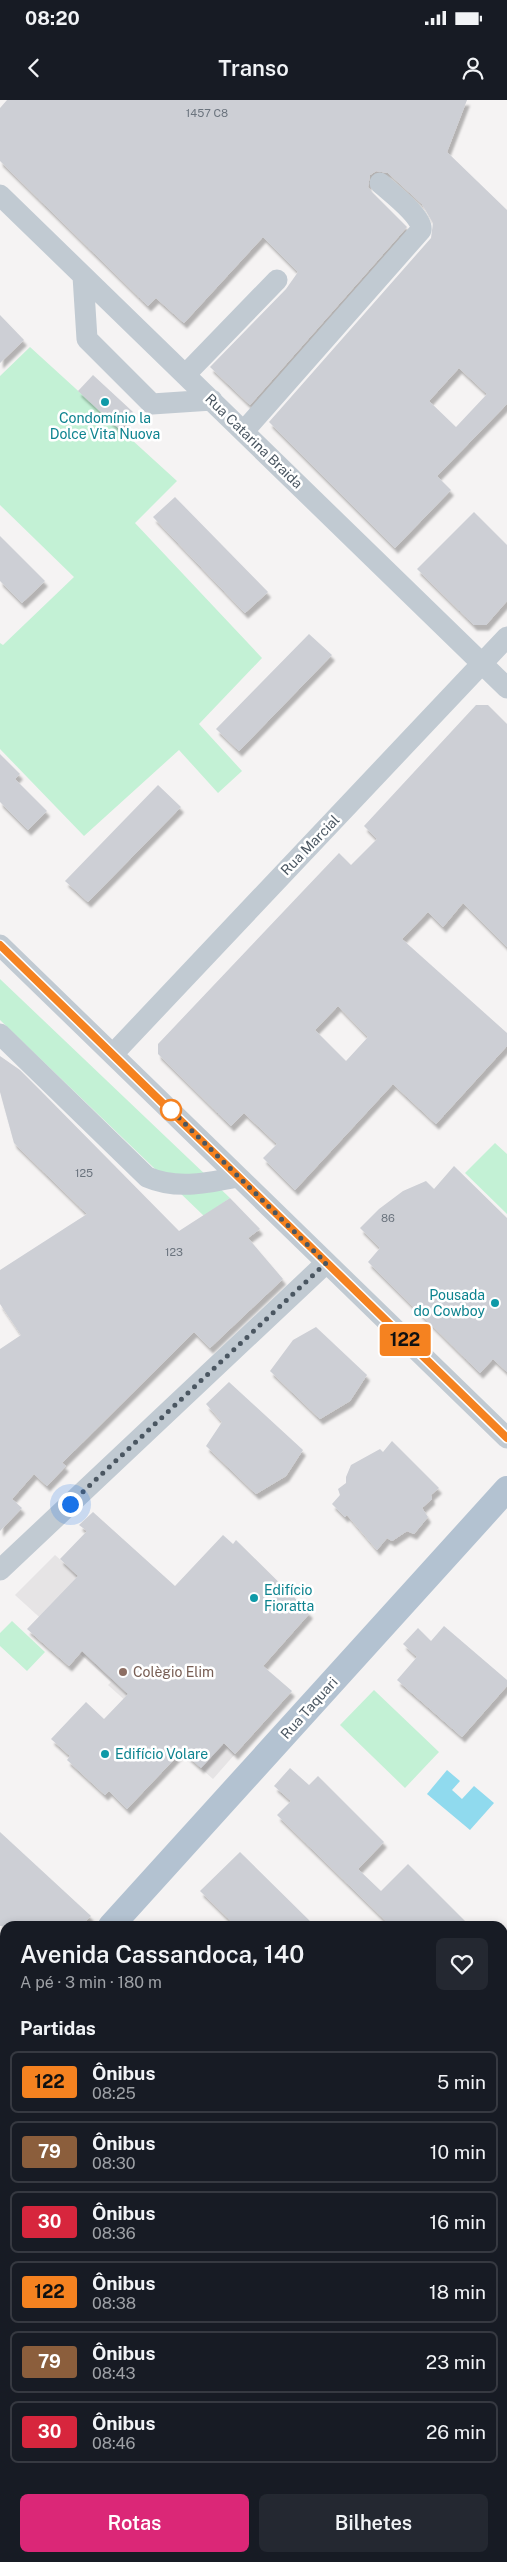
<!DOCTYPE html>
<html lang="pt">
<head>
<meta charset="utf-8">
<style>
	body { margin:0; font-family:"Public Sans",sans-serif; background:#242831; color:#f1f3f6; height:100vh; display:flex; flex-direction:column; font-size:19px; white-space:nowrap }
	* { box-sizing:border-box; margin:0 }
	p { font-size:16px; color:#9ea1a6 }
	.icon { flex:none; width:28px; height:28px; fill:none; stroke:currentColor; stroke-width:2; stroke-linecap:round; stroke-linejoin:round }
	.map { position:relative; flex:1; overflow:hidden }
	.drawer { position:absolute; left:0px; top:1821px; width:508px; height:641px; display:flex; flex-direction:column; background:#171b24; border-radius:15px 15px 0 0; box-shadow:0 2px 8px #0003 }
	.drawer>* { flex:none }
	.badge { padding:0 10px; border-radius:4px; font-size:18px; line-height:32px }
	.you { position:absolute; width:25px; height:25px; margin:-12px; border:4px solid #fff; border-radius:50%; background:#1a73e8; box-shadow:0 0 0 8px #1a73e833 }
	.map>.badge { position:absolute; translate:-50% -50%; box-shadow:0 0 0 2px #fff }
	h2 { padding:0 20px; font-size:19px; line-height:45px }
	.round { display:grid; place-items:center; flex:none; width:52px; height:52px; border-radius:8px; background:#242831 }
	.head { display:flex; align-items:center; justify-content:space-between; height:85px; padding:0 20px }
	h1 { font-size:24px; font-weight:600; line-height:38px }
	.action { display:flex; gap:10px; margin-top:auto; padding:10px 20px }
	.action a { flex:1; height:58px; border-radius:8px; background:#db2777; color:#fff; font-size:20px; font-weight:600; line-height:58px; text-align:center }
	.action a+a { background:#242831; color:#f1f3f6 }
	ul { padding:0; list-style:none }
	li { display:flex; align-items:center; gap:15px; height:62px; margin:0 10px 8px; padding:0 10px; border:2px solid #363941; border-radius:8px }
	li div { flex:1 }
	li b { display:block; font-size:19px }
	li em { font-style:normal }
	li .badge { min-width:55px; font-weight:700; text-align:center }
	.status { display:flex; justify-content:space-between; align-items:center; height:35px; padding:0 25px; background:#171b24; direction:ltr }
	.status svg { height:14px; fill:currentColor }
	header { display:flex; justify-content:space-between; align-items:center; height:65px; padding:0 20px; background:#171b24; font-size:22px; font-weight:600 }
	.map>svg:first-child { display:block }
	.education { fill:#e6e4e5 }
	.green { fill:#c3f1d5 }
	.water { fill:#90daee }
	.building { fill:#cdcfd5; fill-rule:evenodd; filter:url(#shadow) }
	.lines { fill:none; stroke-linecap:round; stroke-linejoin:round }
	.minor { stroke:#c1cad2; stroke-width:21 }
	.major { stroke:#b3c2d1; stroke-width:26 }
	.line-casing { stroke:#fff; stroke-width:11 }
	.line { stroke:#f58220; stroke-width:8 }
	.walk { stroke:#4a5661; stroke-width:5; stroke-dasharray:0 9 }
	.culture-dot { fill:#0f9aa8; stroke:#fff; stroke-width:2 }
	.stop-dot { fill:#fff; stroke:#f58220; stroke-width:2.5 }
	.education-dot { fill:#8d6e63; stroke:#fff; stroke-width:2 }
	.labels { text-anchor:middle; stroke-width:5; stroke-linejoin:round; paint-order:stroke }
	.number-label { font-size:11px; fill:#6b747e }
	.culture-label { font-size:14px; fill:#0d838f; stroke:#fff; text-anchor:start }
	.street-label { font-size:14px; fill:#4a5661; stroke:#fff }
	.education-label { font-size:14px; fill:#785e54; stroke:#fff; text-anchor:start }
</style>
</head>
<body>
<div class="status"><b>08:20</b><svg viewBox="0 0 49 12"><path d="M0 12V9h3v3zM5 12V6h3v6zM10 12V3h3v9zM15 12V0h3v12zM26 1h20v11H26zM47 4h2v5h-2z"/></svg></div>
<header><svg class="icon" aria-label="back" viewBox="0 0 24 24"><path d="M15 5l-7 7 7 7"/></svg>Transo<svg class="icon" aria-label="person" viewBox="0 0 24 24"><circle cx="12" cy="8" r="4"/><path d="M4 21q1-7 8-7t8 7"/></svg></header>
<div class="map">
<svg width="507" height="2462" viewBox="0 0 507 2462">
	<defs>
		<filter id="shadow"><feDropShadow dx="3" dy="5.5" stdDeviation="1" flood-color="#0004"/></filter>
	</defs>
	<rect width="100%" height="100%" fill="#f5f3f3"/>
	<path class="education" d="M55,1455L157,1547L135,1561L235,1654L213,1679L108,1585L111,1582L15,1495Z"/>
	<path class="green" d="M30,247L177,381L135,423L262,558L199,624L242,671L218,693L179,650L84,736L0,649V543L3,545L74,477L0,405V276Z
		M0,879L230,1098L204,1116L0,920Z
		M495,1043L507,1054V1114L465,1073Z
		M12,1521L45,1552L27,1571L0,1546V1533Z
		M374,1590L439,1652L405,1688L340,1625Z
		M76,2458H130L119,2462H64Z"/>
	<path class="water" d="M447,1670L460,1681L452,1690L462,1699L474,1686L494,1703L470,1730L427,1694Z"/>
	<path class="building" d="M7,0H467L447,52L507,110V304L437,376L451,390L395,448L269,322L431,138L433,123L422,104L388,73L376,71L370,75L368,87L372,92L407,127L250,305L210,267L286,189L298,172L263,137L184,223L156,198L148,206L0,61V8ZM459,268L487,294L456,327L429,301Z
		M0,215L24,240L0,263Z
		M93,275L133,312L118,328L78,291Z
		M175,397L268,492L245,513L153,417Z
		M474,412L507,445V501L486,525H474L417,469Z
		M0,436L45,481L22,503L0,481Z
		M309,534L332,555L239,651L216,629Z
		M476,605H488L507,624V847L463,803L443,827L428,812L402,839L507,933V946L436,1024L393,984L295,1090L263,1058L277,1044L244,1013L231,1026L158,954V944L339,753L351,765L377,739L364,726ZM338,906L368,937L346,961L315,930Z
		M0,654L20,674L15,679L47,711L28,730L0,702Z
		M158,685L181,707L88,802L65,781Z
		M0,956L20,970L40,990L179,1131L230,1098L260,1129L248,1138L283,1179L210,1248L194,1232L62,1363L66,1366L47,1386L34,1374L12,1399L22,1408L0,1431V1249L21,1235L0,1204V1170L87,1114L14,1043L0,992Z
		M454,1066L507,1118V1272L493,1259L480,1273L368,1162L380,1148L360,1128L379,1109L403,1091L426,1081L434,1089Z
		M316,1227L367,1275L350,1301L320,1319L270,1271L293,1240Z
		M229,1282L303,1350L286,1376L256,1394L206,1346L222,1322L206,1304Z
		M392,1341L439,1388L431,1395L432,1399L422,1408L428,1417L414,1434L407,1431L392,1441L387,1438L377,1450L347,1415L345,1417L332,1404L340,1395L338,1389L346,1383V1377L351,1365L380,1349L383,1352Z
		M93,1412L175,1486L223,1435L233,1444L236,1440L310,1513L263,1566L292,1591L235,1654L224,1643L201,1668L182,1651L127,1709L109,1691L105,1695L67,1660L70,1656L51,1639L86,1602L104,1619L128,1594L82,1551L69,1566L27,1529L78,1476L60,1459L87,1431L79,1425Z
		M444,1526L507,1580V1586L462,1637L397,1580L417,1557L403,1544L418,1528L431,1541Z
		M290,1668L309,1685L318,1676L384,1742L358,1769L381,1791L408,1764L470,1826H391L277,1715L291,1701L274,1686Z
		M0,1732L91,1816L81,1826H0Z
		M240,1752L315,1826H236L200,1791Z"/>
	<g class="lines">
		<path class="minor" d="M0,95L507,588
			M83,176L87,239L152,304L212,300
			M185,275L277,180
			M244,331L421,130C424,118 390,92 380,83
			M0,845L507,1338
			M0,934L147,1077C177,1090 207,1083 238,1077
			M113,954L507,537
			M0,1470L326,1163
			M0,1875L5,1880
			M502,2333L507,2331
			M0,2423L5,2433
			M0,2452L5,2450
			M18,2458L20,2462
			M257,2458L259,2462
			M191,2462L202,2458"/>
		<path class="major" d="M111,1826L507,1389
			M0,1949L5,1943"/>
	</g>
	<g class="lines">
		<defs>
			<path id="line" d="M0,845L507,1338"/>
		</defs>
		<use href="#line" class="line-casing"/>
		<use href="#line" class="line"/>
		<path class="walk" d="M70,1404L326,1163L171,1010"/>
	</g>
	<g class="culture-dot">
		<circle cx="105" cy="302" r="5"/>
		<circle cx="495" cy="1203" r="5"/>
		<circle cx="254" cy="1498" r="5"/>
		<circle cx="105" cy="1654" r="5"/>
	</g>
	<circle class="stop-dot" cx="171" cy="1010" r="10"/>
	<circle class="education-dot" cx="123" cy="1572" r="5"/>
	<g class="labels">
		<g class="number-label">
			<text x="207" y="17">1457 C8</text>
			<text x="84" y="1077">125</text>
			<text x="388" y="1122">86</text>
			<text x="174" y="1156">123</text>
		</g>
		<g class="culture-label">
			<text x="105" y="323" text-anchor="middle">Condomínio la<tspan x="105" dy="16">Dolce Vita Nuova</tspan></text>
			<text x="485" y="1200" text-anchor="end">Pousada<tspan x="485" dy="16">do Cowboy</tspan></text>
			<text x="264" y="1495">Edifício<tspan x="264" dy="16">Fioratta</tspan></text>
			<text x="115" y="1659">Edifício Volare</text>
		</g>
		<g class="street-label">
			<text transform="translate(254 341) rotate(44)" y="5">Rua Catarina Braida</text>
			<text transform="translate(310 745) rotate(-46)" y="5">Rua Marcial</text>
			<text transform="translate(309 1608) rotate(-48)" y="5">Rua Taquari</text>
		</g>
		<g class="education-label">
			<text x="133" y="1577">Colègio Elim</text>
		</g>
	</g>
</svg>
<div class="you" style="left:70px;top:1404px"></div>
<b class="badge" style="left:405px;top:1240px;background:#f58220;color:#111">122</b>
<section class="drawer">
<div class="head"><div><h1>Avenida Cassandoca, 140</h1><p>A pé · 3 min · 180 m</p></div><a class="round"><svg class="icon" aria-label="heart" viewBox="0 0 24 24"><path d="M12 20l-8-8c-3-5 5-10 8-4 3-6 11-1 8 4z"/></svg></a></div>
<h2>Partidas</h2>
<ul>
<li><span class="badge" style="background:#f58220;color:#111">122</span><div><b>Ônibus</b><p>08:25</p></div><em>5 min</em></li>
<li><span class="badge" style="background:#8b5e3c;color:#fff">79</span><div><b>Ônibus</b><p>08:30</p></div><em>10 min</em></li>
<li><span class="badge" style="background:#d7263d;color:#fff">30</span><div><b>Ônibus</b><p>08:36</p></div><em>16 min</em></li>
<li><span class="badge" style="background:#f58220;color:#111">122</span><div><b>Ônibus</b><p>08:38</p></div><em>18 min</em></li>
<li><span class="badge" style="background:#8b5e3c;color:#fff">79</span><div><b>Ônibus</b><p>08:43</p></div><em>23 min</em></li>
<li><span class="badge" style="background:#d7263d;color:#fff">30</span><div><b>Ônibus</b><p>08:46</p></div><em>26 min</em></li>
</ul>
<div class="action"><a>Rotas</a><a>Bilhetes</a></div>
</section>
</div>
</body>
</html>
